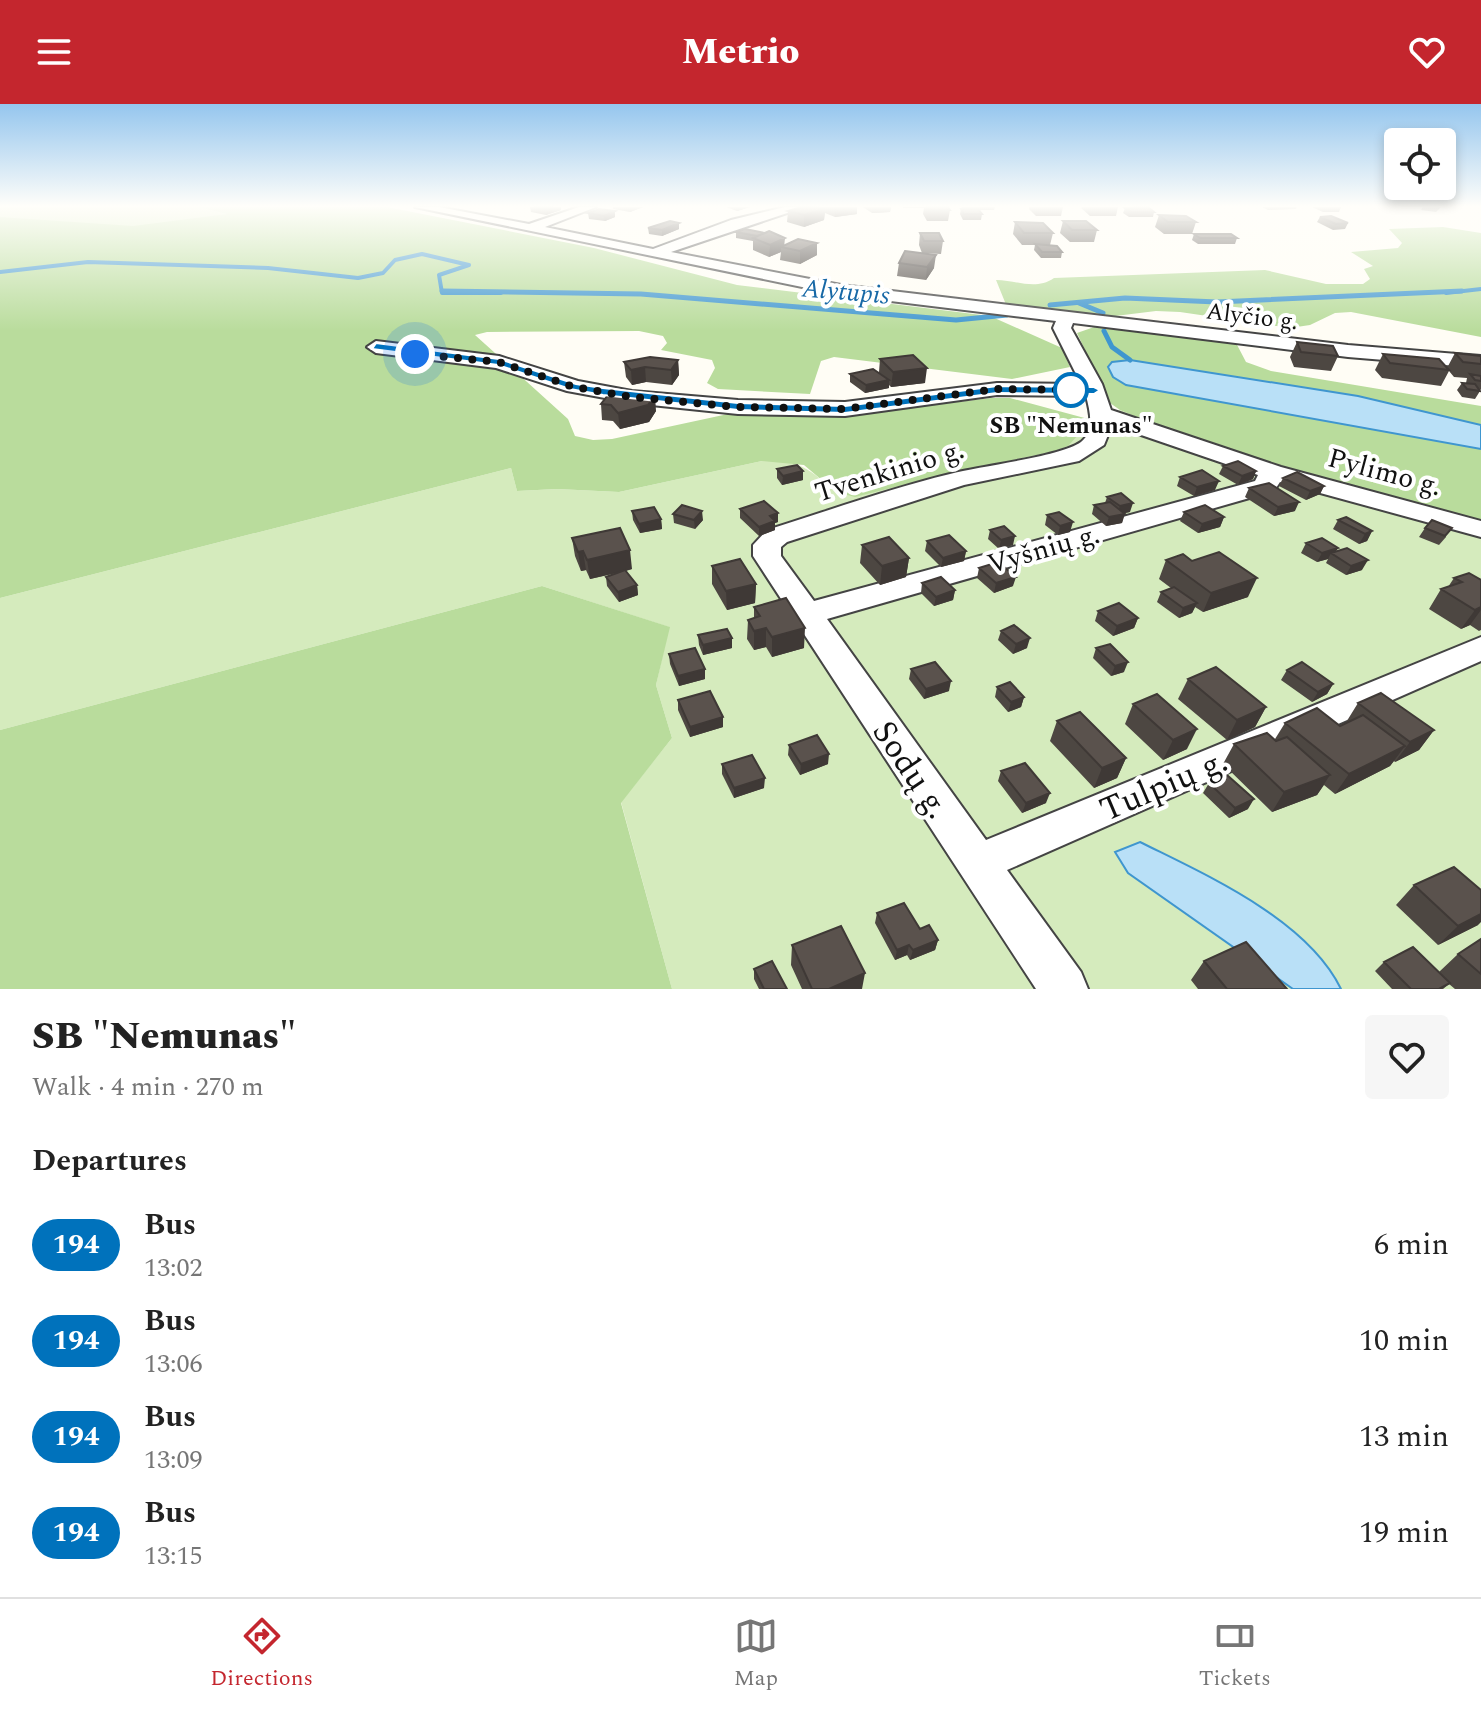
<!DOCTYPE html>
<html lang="en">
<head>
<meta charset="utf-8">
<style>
	body { margin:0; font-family:Spectral,serif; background:#f6f6f6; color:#222; height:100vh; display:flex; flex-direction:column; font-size:30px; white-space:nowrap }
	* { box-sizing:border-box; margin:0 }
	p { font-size:26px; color:#767676 }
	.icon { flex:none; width:44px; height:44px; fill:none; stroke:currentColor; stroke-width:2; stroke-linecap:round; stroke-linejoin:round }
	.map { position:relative; height:885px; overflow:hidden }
	.sheet { display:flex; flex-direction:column; background:#fff; flex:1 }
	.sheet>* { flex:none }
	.badge { padding:0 16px; border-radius:26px; font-size:28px; line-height:52px }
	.tools { position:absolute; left:1384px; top:24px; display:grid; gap:16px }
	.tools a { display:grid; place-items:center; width:72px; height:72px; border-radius:8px; background:#fff; box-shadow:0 4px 12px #0003; font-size:40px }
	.you { position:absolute; width:40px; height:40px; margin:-20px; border:6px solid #fff; border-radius:50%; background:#1a73e8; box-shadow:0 0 0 12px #1a73e833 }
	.map>.badge { position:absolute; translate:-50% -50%; box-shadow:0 0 0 4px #fff }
	h2 { padding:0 32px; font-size:30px; line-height:72px }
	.round { display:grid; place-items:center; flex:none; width:84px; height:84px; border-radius:8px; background:#f6f6f6 }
	.headline { display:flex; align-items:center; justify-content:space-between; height:136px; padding:0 32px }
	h1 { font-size:38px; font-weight:800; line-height:60px }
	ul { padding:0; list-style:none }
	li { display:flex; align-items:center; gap:24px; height:96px; padding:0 32px }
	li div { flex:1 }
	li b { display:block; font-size:30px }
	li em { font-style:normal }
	li .badge { min-width:88px; font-weight:700; text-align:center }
	header { display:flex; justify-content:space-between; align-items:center; height:104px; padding:0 32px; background:#c4262e; color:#fff; font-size:36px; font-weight:800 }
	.menu { display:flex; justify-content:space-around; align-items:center; height:112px; border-top:2px solid #e0e0e0; background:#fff; font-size:22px; color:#767676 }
	.menu a { display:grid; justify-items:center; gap:4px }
	.menu .on { color:#c4262e }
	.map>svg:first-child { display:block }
	.green { fill:#d5ebbd }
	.forest { fill:#b9dc9c }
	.water { fill:#b9e0f7; stroke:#3f96cf; stroke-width:2 }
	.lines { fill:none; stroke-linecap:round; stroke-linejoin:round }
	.stream-far1 { stroke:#3f96cf; stroke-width:4 }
	.stream { stroke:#3f96cf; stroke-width:5 }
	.street-casing { stroke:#444; stroke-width:4 }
	.street { fill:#fff; fill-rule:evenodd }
	.wall { fill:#4d4742 }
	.shaded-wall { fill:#3f3936 }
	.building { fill:#5a524d; stroke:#3f3936; stroke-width:2 }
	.line { fill:#0072bc; stroke:#fff; stroke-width:2 }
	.walk { stroke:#111; stroke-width:8; stroke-dasharray:0 14.4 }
	.stop-dot { fill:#fff; stroke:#0072bc; stroke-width:4 }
	.labels { text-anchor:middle; stroke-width:8; stroke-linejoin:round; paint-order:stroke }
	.far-street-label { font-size:24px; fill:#111; stroke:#fff }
	.far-stop-label { font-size:24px; font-weight:bold; fill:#111; stroke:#fff }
	.far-water-label { font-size:26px; font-style:italic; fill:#1768a6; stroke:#fff }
	.street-label { font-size:28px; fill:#111; stroke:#fff }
	.near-street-label { font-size:34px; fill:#111; stroke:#fff }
</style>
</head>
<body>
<header><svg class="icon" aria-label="menu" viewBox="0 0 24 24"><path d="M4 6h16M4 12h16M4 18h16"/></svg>Metrio<svg class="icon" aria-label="heart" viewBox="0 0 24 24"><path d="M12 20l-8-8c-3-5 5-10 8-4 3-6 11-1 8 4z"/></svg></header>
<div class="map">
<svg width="1481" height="885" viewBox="0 0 1481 885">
	<rect width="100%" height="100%" fill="#fffdf5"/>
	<path class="green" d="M0,103H197L227,110C183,131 57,120 5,115L0,113Z
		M1120,306L1201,341L1481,421V885H672L621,698L672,634L656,581L669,523L542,482L0,626V494L511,364L517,387L557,385L619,388L762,357C800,356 808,364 836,388L1052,348L1092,316Z"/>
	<path class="forest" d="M197,103H387L594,144L737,181L990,212L1062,244L1070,263L1012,275L834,253L821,257L810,290L718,285L707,279L715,264L712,256L661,246L667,239L663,232L639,227L487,228L475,231L568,315L575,332L593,336L612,335L728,310H858L991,294H1010L1092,316L1068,342L1052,348L959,367L855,393L836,388L804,361L762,357L619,388L557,385L517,387L511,364L0,494V113L133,122L227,110Z
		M1443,123L1481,129V233L1351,208L1335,209L1310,221L1290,224L1180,208L1156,207L1107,213L1007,203L996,176C1017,176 1035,187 1054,174L1265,166L1326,180H1363L1370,175L1364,165L1373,162L1351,148L1398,144L1402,139L1389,125Z
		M1097,222L1235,237L1246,258L1271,267L1481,302V321L1358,292L1126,281L1481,345V421L1201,341L1120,306L1110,299L1077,229Z
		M542,482L670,523L656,581L672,634L621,699L672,885H0V626Z"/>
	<path class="water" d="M1130,256L1358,292L1481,321V345L1126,281L1113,273L1108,263L1112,258Z
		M1140,738C1206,771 1307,815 1341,885H1293L1128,769L1115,748Z"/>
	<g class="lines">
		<path class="stream-far1" d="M0,168L88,158L268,164L358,174L383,169L395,156L422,150L469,161L439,171L442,189H501
			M1446,189L1481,185"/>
		<path class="stream" d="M442,187L641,190L956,216L1007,211
			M1079,199L1103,209
			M1050,201L1125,194L1217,198L1462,187
			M1104,227L1112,243L1130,256"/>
		<defs>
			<path id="street" d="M415,103H439L529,120L579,103H596L545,123L653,145L731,116L785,103H805L671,148L841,181L1348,241L1481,252V264L1348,253L1073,219L1071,224L1102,280L1111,306L1281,363L1481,417V433L1280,378L1274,387L827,515L986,736L1481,533V557L1007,766L1081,868L1088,885H1036L753,452V441L767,426C828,407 888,385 950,370C979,362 1060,353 1081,338C1095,327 1090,307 1086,292L997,291L845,312L738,310L632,299L567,287L496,264L376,249L367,243L376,237L499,252L578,277L632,287L738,296L845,298L997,279L1081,280L1053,224L1056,217L841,191ZM1112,321L1258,371L1255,377L814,497L781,452V443L787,438L964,381L1079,357L1104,341Z"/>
		</defs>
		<use href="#street" class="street-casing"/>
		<use href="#street" class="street"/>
	</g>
	<path class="wall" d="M530,103H561V106L546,111L531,108Z
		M613,103H643L630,108L613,105Z
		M726,103H750L737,107Z
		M822,103H857V110L835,113L825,109L824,116L804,123L787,118L788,107L822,104Z
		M863,103H891L890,108L872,109Z
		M903,103H948L950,106L948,117H927L923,110L924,104H903Z
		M961,103H995L994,106H979L982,110L981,116H963L960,110L961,105H963Z
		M1029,103H1063L1061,112H1036L1029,105Z
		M1082,103H1118L1116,112H1090L1081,104Z
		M1262,103H1297L1296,105L1268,106Z
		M1312,103H1341L1339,108H1323Z
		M1423,103H1441L1436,108L1421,106Z
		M1125,104L1154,108L1153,113H1129L1123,109Z
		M588,109L615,113L605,117L589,115Z
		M1159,111L1196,118L1192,130H1164L1155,123Z
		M1320,113L1348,119L1345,125L1333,126L1317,118Z
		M1063,117L1097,126L1094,138H1070L1060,129Z
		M1015,118L1053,129L1050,141L1062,148L1061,154H1041L1034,146L1035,141H1022L1013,130Z
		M679,119V125L662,132L649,130L648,124Z
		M736,128L765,129L784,142L817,139V151L800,160L780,156L781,148L769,153L753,146V137L736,134Z
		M920,129L943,137L941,150L922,149L919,141Z
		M1194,130L1237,134L1235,140H1198L1192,136Z
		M899,159L934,164L926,176L897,172Z
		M1297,238L1338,252L1331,267L1294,263L1290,253Z
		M1455,249L1481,252V286L1479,285L1480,287L1475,295L1462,293L1457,286L1462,279H1466L1467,274L1454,273L1449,267L1441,282L1382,274L1375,266L1383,250L1447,264Z
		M880,255L925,279L891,283L889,281V284L865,289L850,278V270L879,268Z
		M678,256L679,271L672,281L646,278L632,281L626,273L624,258Z
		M601,300L656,307L649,318L620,325L613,317L602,316Z
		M1223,362L1256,367L1253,375L1238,381L1219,370Z
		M777,365L803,367V376L782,381L777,374Z
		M1180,373L1215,386L1194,392L1177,382Z
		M1283,374L1324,382L1320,390L1306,396L1279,382Z
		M1249,384L1295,407L1274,412L1245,393Z
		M1107,393L1130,408L1124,409L1122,419L1106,422L1092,410L1094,401L1105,399Z
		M740,405L778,409V418L775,419V426L759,432L740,414Z
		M632,407L661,415L662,425L640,429L633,416Z
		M1184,408L1224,413L1220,423L1198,429L1180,417Z
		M673,410L703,416L695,425L674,419Z
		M1047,411L1070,428L1058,431L1045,421Z
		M1338,416L1372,427L1367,437L1359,440L1333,425Z
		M1432,416L1446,433L1439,441L1419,433L1425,424Z
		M990,426L1013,441L999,445L988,435Z
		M572,434L632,465L626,467L637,481L638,491L619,498L607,482L606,473L617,469L590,475L586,466L581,467L575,452Z
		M927,437L966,447L964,457L941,463L925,447Z
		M1306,439L1338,444L1335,448L1362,466L1346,471L1326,459L1328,455L1317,458L1301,449Z
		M862,441L909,454L906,473L880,481L860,459Z
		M1166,456L1248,493L1203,508L1195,503L1192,509L1179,514L1157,498L1161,488L1171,484L1159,475Z
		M712,462L756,480L755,499L727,506L712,480Z
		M979,464L1013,482L994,489L977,474Z
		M1454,474L1481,476V526L1479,527L1470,521L1461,525L1429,505L1441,485L1448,483Z
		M922,479L955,486L953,496L934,502L921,489Z
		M754,503L804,544L772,553L766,543L754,546L747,535L748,516L754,514Z
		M1098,507L1138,514L1134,524L1113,532L1095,517Z
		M1001,527L1027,544L1013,550L998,536Z
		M698,531L732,534V544L703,551L699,541Z
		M1096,544L1124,568L1111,572L1093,554Z
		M669,550L705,575L679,582L670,560Z
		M911,565L949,587L924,595L909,575Z
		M1287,566L1333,580L1327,590L1312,598L1281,576Z
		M1188,575L1266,603L1255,623L1227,636L1178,595Z
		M997,583L1024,593L1021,603L1008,608L995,593Z
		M678,596L723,623L690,633L678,606Z
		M1358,599L1434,626L1419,646L1395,658L1394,657L1390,662L1335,690L1324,681L1317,691L1272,708L1223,660L1234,640L1275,635L1285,619L1340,622L1345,620Z
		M1133,600L1187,645L1163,656L1125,620Z
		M1057,617L1126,654L1117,674L1094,684L1050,637Z
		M789,641L828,660L800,671L788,651Z
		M722,660L764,684L734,694L722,670Z
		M1001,667L1046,699L1022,709L998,677Z
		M1209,679L1248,705L1229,714L1203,689Z
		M1414,781L1478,821L1438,841L1396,801Z
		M877,809L920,825L938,836L935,846L910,856L907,851L895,856L875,819Z
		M1481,835V885H1455L1449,880L1443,885H1392L1375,867L1384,858L1439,868L1458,850Z
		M792,841L862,885H802L791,861Z
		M1204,857L1287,885H1198L1191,876Z
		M754,865L787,885H759L754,875Z"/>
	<path class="shaded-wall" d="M553,103H561V106L546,111L545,105Z
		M630,103H643L630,108Z
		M737,103H750L737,107Z
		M835,103H857V110L835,113Z
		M891,103L890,108L872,109V104Z
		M825,105L824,116L804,123V111Z
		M615,107V113L605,117L604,112Z
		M679,119V125L662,132V126Z
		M785,134L784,144L781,143V148L769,153L770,141Z
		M817,139V151L800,160V147Z
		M936,151L934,164L926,176L927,163Z
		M678,256L679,271L672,281L671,266Z
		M645,263L646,278L632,281L631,266Z
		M927,264L925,279L891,283L893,268Z
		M889,276V284L865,289L866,281Z
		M655,291L656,307L649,318L620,325L618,309Z
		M803,367V376L782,381L783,372Z
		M1256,367L1253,375L1238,381L1242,372Z
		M1219,377L1215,386L1194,392L1197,383Z
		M1324,382L1320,390L1306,396L1310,387Z
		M1299,398L1295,407L1274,412L1278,403Z
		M1133,399L1130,408L1116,411L1120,402Z
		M702,407L703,416L695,425L694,416Z
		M778,409V418L775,419V426L759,432V423L770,412Z
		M1125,410L1122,419L1106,422L1109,413Z
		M1224,413L1220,423L1198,429L1202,420Z
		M661,415L662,425L640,429L639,420Z
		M1073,418L1070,428L1058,431L1060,422Z
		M1372,427L1367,437L1359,440L1365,430Z
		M1015,432L1013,441L999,445L1001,436Z
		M1338,444L1334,451L1331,449L1328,455L1317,458L1322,449Z
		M630,446L632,465L590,475L587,456Z
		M583,447L586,466L581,467L578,448Z
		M966,447L964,457L941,463L943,454Z
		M909,454L906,473L880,481L882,462Z
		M1368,456L1362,466L1346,471L1351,462Z
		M1016,473L1013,482L994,489L996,479Z
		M1257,474L1248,493L1203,508L1211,489Z
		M756,480L755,499L727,506L726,487Z
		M637,481L638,491L619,498L618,488Z
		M955,486L953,496L934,502L936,493Z
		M1197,499L1192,509L1179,514L1183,504Z
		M1481,503V506L1470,521L1461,525L1475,506Z
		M1138,514L1134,524L1113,532L1117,522Z
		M766,524V543L754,546V527Z
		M805,524L804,544L772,553V533Z
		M732,534V544L703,551V541Z
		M1030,534L1027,544L1013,550L1016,540Z
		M1128,558L1124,568L1111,572L1115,562Z
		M705,565V575L679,582L678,572Z
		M951,577L949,587L924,595L926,585Z
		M1333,580L1327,590L1312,598L1318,588Z
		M1024,593L1021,603L1008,608L1011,598Z
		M1266,603L1255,623L1227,636L1237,616Z
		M723,613V623L690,633V623Z
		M1197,625L1187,645L1163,656L1173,636Z
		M1434,626L1419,646L1395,658L1410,638Z
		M1405,642L1390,662L1335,690L1349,670Z
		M829,650L828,660L800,671L801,660Z
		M1126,654L1117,674L1094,684L1102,664Z
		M1330,671L1317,691L1272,708L1284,688Z
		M765,674L764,684L734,694V684Z
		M1050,689L1046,699L1022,709L1026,699Z
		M1254,695L1248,705L1229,714L1235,704Z
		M1481,810V818L1478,821L1438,841L1458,822Z
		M938,836L935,846L910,856L913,846Z
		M909,841L907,851L895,856L897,846Z
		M865,869L862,885H829Z"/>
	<path class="building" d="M534,103H553L545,105Z
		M802,103H815L825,105L804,111L788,107Z
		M927,103H948L950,106H929Z
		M1148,103L1154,108H1131L1125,104Z
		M599,105L615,107L604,112L588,109Z
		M961,105H978L982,110H964Z
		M1159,111L1186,112L1196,118H1168Z
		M1331,112L1348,119L1336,120L1320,113Z
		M670,117L679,119L662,126L648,124Z
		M1063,117H1086L1097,126H1072Z
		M1015,118L1043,119L1053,129H1024Z
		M745,125L765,129L757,132L736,128Z
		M769,127L785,134L770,141L753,134Z
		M920,129H939L943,137H924Z
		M1194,130H1231L1237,134H1200Z
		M798,135L817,139L800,147L781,143Z
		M1035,140L1057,142L1062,148H1042Z
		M905,147L936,151L927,163L899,159Z
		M1297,238L1333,242L1338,252L1301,248Z
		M1455,249L1481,252V260L1463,258Z
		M1383,250L1439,255L1449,266L1390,259Z
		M913,251L927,264L893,268L880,255Z
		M650,253L678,256L671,266L645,263L631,266L624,258Z
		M873,265L889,276L866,281L850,270Z
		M1470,270L1481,272V277L1475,276Z
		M1462,279L1475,280L1480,287L1467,285Z
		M612,286L655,291L648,301L618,309L611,301L601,300Z
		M1238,357L1256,367L1242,372L1223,362Z
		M797,361L803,367L783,372L777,365Z
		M1202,366L1219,377L1197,383L1180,373Z
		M1297,368L1324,382L1310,387L1283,374Z
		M1269,379L1299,398L1278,403L1249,384Z
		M1121,389L1133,399L1120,402L1107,393Z
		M764,397L778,409L770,412L775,417L759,423L740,405Z
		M1110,398L1125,410L1109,413L1094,401Z
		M682,401L702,407L694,416L673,410Z
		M1205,401L1224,413L1202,420L1184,408Z
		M654,403L661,415L639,420L632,407Z
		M1059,408L1073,418L1060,422L1047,411Z
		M1346,413L1372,427L1365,430L1338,416Z
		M1432,416L1452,424L1445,432L1425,424Z
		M1004,422L1015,432L1001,436L990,426Z
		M620,424L630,446L587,456L583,447L578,448L572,434Z
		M949,431L966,447L943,454L927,437Z
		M889,433L909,454L882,462L862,441Z
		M1322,434L1338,444L1322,449L1306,439Z
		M1347,444L1368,456L1351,462L1331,449Z
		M1219,448L1257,474L1211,489L1166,456L1183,450L1192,457Z
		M740,455L756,480L726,487L712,462Z
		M998,458L1016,473L996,479L979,464Z
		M625,466L637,481L618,488L606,473Z
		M1469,469L1481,476V503L1475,506L1441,485L1462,478L1454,474Z
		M941,473L955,486L936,493L922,479Z
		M1174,483L1197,499L1183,504L1161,488Z
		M786,494L805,524L772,533L766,524L754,527L748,516L760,512L754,503Z
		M1119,499L1138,514L1117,522L1098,507Z
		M1014,521L1030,534L1016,540L1001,527Z
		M727,525L732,534L703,541L698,531Z
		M1110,540L1128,558L1115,562L1096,544Z
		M695,544L705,565L678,572L669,550Z
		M935,558L951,577L926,585L911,565Z
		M1302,558L1333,580L1318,588L1287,566Z
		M1216,563L1266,603L1237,616L1188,575Z
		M1010,578L1024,593L1011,598L997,583Z
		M710,587L723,613L690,623L678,596Z
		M1381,589L1434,626L1410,638L1358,599Z
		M1157,590L1197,625L1173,636L1133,600Z
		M1317,604L1340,622L1363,611L1405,642L1349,670L1285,619Z
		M1080,608L1126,654L1102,664L1057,617Z
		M1267,629L1276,637L1287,633L1330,671L1284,688L1234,640Z
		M817,631L829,650L801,660L789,641Z
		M752,651L765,674L734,684L722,660Z
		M1025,659L1050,689L1026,699L1001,667Z
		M1227,671L1254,695L1235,704L1209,679Z
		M1454,763L1481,786V810L1458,822L1414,781Z
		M904,799L920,825L929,821L938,836L913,846L909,841L897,846L877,809Z
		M841,822L865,869L829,885H812L792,841Z
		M1481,835V870L1458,850Z
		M1246,838L1287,885H1227L1204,857Z
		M1413,843L1450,879L1439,885H1411L1384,858Z
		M772,857L787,885H764L754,865Z"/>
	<linearGradient id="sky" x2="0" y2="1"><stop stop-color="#95c6ee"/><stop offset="0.45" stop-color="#fffefa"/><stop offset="1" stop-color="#fffefa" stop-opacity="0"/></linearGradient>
	<rect width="1481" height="227" fill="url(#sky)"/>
	<path class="line" d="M376,239L499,255L576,280L603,284L738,299L845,302L997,282L1094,283L1100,286L1094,290L997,289L845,309L738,306L603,291L570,285L498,261L372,245Z"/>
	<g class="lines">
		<path class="walk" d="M415,250L499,258L574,283L632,293L738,303L845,305L997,285L1071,286"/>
	</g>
	<circle class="stop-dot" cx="1071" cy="286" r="16"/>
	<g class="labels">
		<g class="far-street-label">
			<text transform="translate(1252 212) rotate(7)" y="8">Alyčio g.</text>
		</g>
		<g class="far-stop-label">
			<text x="1071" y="329">SB "Nemunas"</text>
		</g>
		<g class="far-water-label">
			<text transform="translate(846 187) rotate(5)" y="9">Alytupis</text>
		</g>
		<g class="street-label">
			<text transform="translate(889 366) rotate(-17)" y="10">Tvenkinio g.</text>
			<text transform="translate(1385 367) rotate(15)" y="10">Pylimo g.</text>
			<text transform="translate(1043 444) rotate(-16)" y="10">Vyšnių g.</text>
		</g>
		<g class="near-street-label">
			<text transform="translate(912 665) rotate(56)" y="12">Sodų g.</text>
			<text transform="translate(1163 680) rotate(-23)" y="12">Tulpių g.</text>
		</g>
	</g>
</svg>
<div class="tools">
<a><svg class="icon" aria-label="locate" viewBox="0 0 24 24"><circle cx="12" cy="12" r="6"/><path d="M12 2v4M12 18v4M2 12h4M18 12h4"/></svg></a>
</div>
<div class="you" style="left:415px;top:250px"></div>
</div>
<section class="sheet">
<div class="headline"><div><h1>SB &quot;Nemunas&quot;</h1><p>Walk · 4 min · 270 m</p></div><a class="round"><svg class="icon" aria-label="heart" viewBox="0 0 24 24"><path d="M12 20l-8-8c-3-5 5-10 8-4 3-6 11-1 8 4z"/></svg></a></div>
<h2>Departures</h2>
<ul>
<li><span class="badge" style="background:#0072bc;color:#fff">194</span><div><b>Bus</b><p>13:02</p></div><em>6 min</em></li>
<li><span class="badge" style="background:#0072bc;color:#fff">194</span><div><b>Bus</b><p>13:06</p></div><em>10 min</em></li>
<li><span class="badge" style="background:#0072bc;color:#fff">194</span><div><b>Bus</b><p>13:09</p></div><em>13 min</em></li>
<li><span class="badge" style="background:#0072bc;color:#fff">194</span><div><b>Bus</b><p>13:15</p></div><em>19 min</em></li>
</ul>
</section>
<nav class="menu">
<a class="on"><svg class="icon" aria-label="directions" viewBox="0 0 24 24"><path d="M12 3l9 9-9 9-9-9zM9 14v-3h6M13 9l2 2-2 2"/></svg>Directions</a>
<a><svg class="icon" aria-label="map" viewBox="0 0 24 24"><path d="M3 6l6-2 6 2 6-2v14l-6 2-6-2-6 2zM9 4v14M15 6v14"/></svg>Map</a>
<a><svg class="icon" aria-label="tickets" viewBox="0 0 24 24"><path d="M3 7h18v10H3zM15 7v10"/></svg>Tickets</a>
</nav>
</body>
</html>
